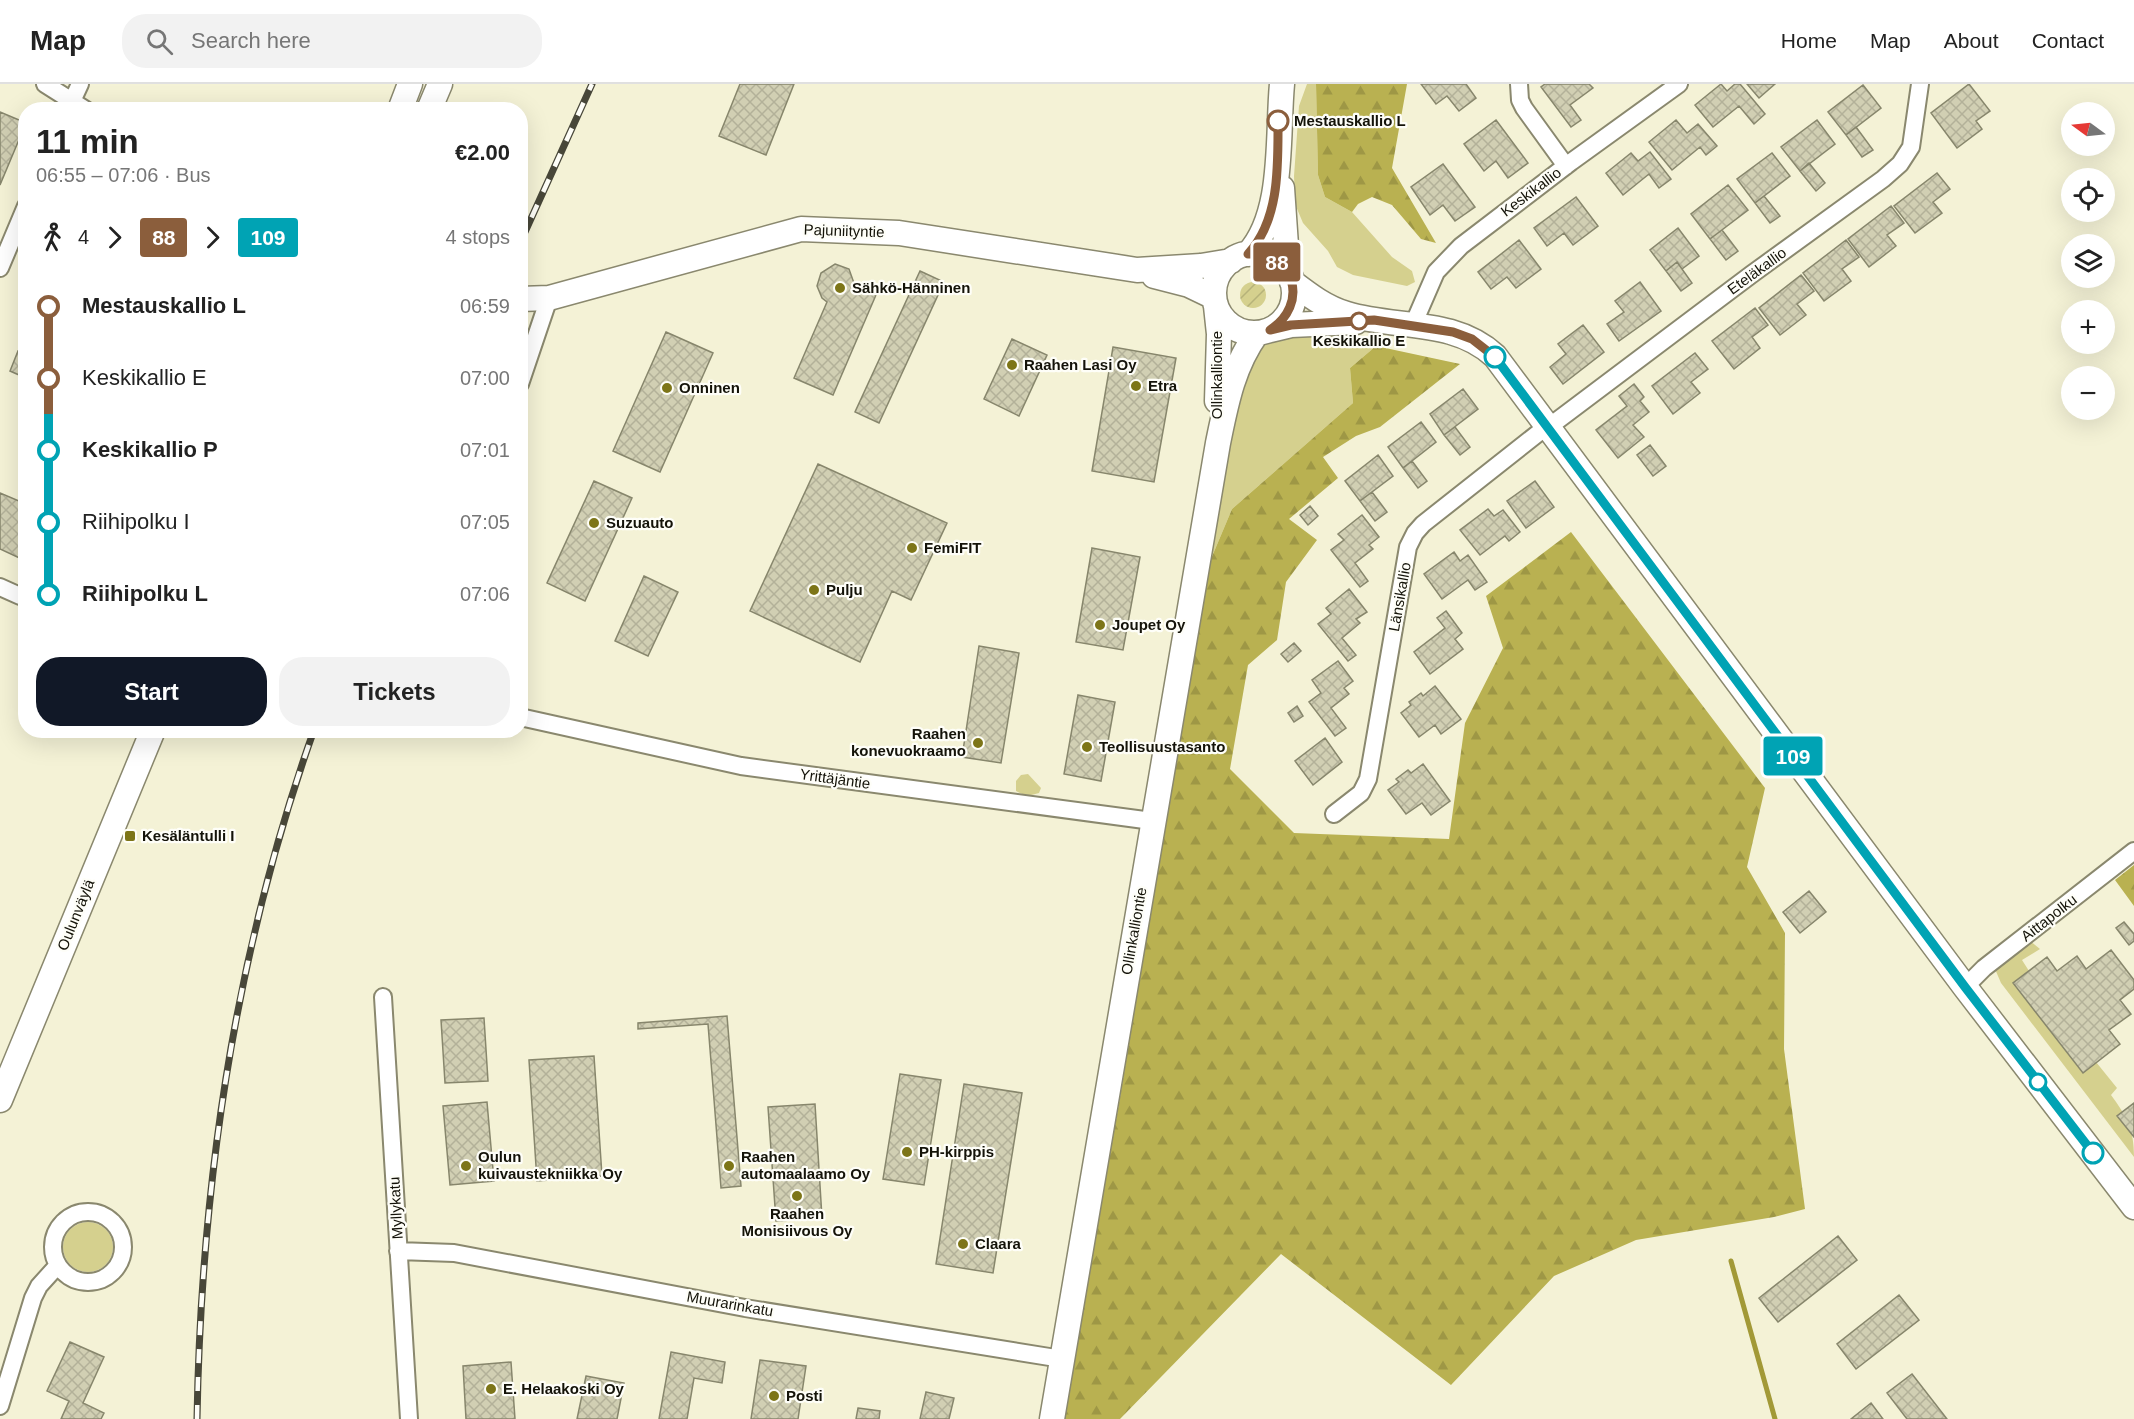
<!DOCTYPE html>
<html lang="en">
<head>
<meta charset="utf-8">
<style>
	body { margin:0; font-family:Arial,sans-serif; background:#f2f2f2; color:#222; height:100vh; display:flex; flex-direction:column; font-size:22px; white-space:nowrap }
	* { box-sizing:border-box; margin:0 }
	p { font-size:20px; color:#767676 }
	.icon { flex:none; width:33px; height:33px; fill:none; stroke:currentColor; stroke-width:2; stroke-linecap:round; stroke-linejoin:round }
	.map { position:relative; flex:1; overflow:hidden }
	.side { position:absolute; left:18px; top:18px; width:510px; height:636px; display:flex; flex-direction:column; background:#fff; border-radius:24px; box-shadow:0 6px 24px #0002 }
	.side>* { flex:none }
	.badge { padding:0 12px; border-radius:4px; font-size:21px; line-height:39px }
	.needle { width:39px; rotate:285deg }
	.tools { position:absolute; left:2061px; top:18px; display:grid; gap:12px }
	.tools a { display:grid; place-items:center; width:54px; height:54px; border-radius:50%; background:#fff; box-shadow:0 6px 24px #0002; font-size:30px }
	.map>.badge { position:absolute; translate:-50% -50%; box-shadow:0 0 0 3px #fff }
	.legs { display:flex; align-items:center; gap:9px; height:66px; padding:0 18px; font-size:20px }
	.legs p { margin-inline-start:auto }
	.headline { display:flex; align-items:center; justify-content:space-between; height:102px; padding:0 18px }
	h1 { font-size:33px; font-weight:600; line-height:45px }
	.action { display:flex; gap:12px; margin-top:auto; padding:12px 18px }
	.action a { flex:1; height:69px; border-radius:24px; background:#111827; color:#fff; font-size:24px; font-weight:600; line-height:69px; text-align:center }
	.action a+a { background:#f2f2f2; color:#222 }
	ul { padding:0 18px; list-style:none }
	li { display:flex; align-items:center; gap:21px; height:72px; font-size:22px }
	li i { display:grid; place-items:center; width:9px; height:100%; margin:0 8px; background:currentColor }
	li i::after { content:''; width:15px; height:15px; margin:-8px; border:4px solid; border-radius:50%; background:#fff }
	li p { margin-inline-start:auto }
	li:first-child i { background:linear-gradient(#0000 50%,currentColor 0) }
	li:last-child i { background:linear-gradient(currentColor 50%,#0000 0) }
	header { display:flex; align-items:center; gap:36px; box-sizing:border-box; height:84px; padding:0 30px; background:#fff; border-bottom:2px solid #e0e0e0 }
	header strong { font-size:28px }
	nav { display:flex; gap:33px; margin-inline-start:auto; font-size:21px }
	.search { width:420px; height:54px; background:#f2f2f2; display:flex; align-items:center; gap:15px; box-sizing:border-box; padding:0 21px; border-radius:24px; color:#767676; font-size:22px }
	.map>svg:first-child { display:block }
	.grass { fill:#d5d08e }
	.forest { fill:url(#forest-firs) }
	.garden { fill:url(#garden-furrows) }
	.lines { fill:none; stroke-linecap:round; stroke-linejoin:round }
	.stream { stroke:#a29937; stroke-width:5 }
	.building { fill:url(#building-cross-hatch); stroke:#87866c; stroke-width:1.5 }
	.street-casing { stroke:#8a886e; stroke-width:20 }
	.secondary-casing { stroke:#8a886e; stroke-width:27 }
	.street { stroke:#fff; stroke-width:16 }
	.secondary { stroke:#fff; stroke-width:24 }
	.rail-casing { stroke:#484739; stroke-width:7 }
	.rail { stroke:#fefef8; stroke-width:4.5; stroke-dasharray:14; stroke-linecap:butt }
	.line-1-casing { stroke:#fff; stroke-width:14 }
	.line-2-casing { stroke:#fff; stroke-width:14 }
	.line-1 { stroke:#8b5e3c; stroke-width:9 }
	.line-2 { stroke:#00a3b4; stroke-width:9 }
	.stop-1-dot { fill:#fff; stroke:#8b5e3c; stroke-width:3 }
	.poi-dot { fill:#7d7518; stroke:#fefef8; stroke-width:2 }
	.stop-2-dot { fill:#fff; stroke:#00a3b4; stroke-width:3 }
	.labels { text-anchor:middle; stroke-width:4.5; stroke-linejoin:round; paint-order:stroke }
	.stop-label { font-size:15px; font-weight:bold; fill:#141309; stroke:#fefef8; text-anchor:start }
	.street-label { font-size:15px; fill:#141309; stroke:#fefef8 }
	.poi-label { font-size:15px; font-weight:bold; fill:#141309; stroke:#fefef8; text-anchor:start }
</style>
</head>
<body>
<header>
<strong>Map</strong>
<div class="search"><svg class="icon" aria-label="search" viewBox="0 0 24 24"><circle cx="10" cy="10" r="6"/><path d="M15 15l6 6"/></svg>Search here</div>
<nav><a>Home</a><a>Map</a><a>About</a><a>Contact</a></nav>
</header>
<div class="map">
<svg width="2134" height="1335" viewBox="0 0 2134 1335">
	<defs>
		<pattern id="forest-firs" width="22" height="20" patternUnits="userSpaceOnUse" patternTransform="scale(1.5)"><rect width="22" height="20" fill="#b9b151"/><path d="M5 1l3.5 6h-7zM16 11l3.5 6h-7z" fill="#9e9745"/></pattern>
		<pattern id="garden-furrows" width="10" height="10" patternUnits="userSpaceOnUse" patternTransform="scale(1.5)"><rect width="10" height="10" fill="#d5d08e"/><path d="M-1 1l2-2M0 10L10 0M9 11l2-2" fill="none" stroke="#b6b279"/></pattern>
		<pattern id="building-cross-hatch" width="8" height="8" patternUnits="userSpaceOnUse" patternTransform="scale(1.5)"><rect width="8" height="8" fill="#d1cfb3"/><path d="M0 0l8 8M0 8l8-8" fill="none" stroke="#b3b199"/></pattern>
	</defs>
	<rect width="100%" height="100%" fill="#f4f2d6"/>
	<path class="grass" d="M1307,0H1316L1318,91L1325,113L1352,128L1392,173L1412,187L1415,198L1407,202L1353,191L1337,183L1328,167L1303,139L1295,120L1294,92L1299,22Z
		M1284,249H1330L1353,258L1376,262L1350,284L1353,319L1232,425L1208,482L1233,335L1253,265Z
		M1028,690L1041,704L1039,709C1030,712 1024,712 1016,707V697L1021,691Z
		M2030,857L2040,865L2022,876L2029,887L2014,899L2082,988L2096,978L2117,1004L2111,1011C2127,1033 2134,1045 2134,1073L2001,899L1995,885Z
		M63 1163a25 25 0 1 1 50 0a25 25 0 1 1-50 0Z"/>
	<path class="forest" d="M1316,0H1407L1392,84L1436,159L1421,155L1392,121L1372,113L1358,120L1352,128L1325,113L1318,91Z
		M1376,262L1460,280L1380,343L1356,352L1323,373L1338,394L1289,435L1317,456L1286,498L1277,556L1248,581L1230,685L1294,749L1449,755L1465,639L1503,564L1486,512L1571,448L1765,704L1747,783L1785,849L1784,965L1805,1125L1774,1133L1636,1156L1554,1192L1451,1301L1281,1170L1120,1335H1063L1119,1019L1208,482L1232,425L1353,319L1350,284Z
		M2134,781V822L2115,796Z"/>
	<path class="garden" d="M1240 211a13 13 0 1 1 26 0a13 13 0 1 1-26 0Z"/>
	<g class="lines">
		<path class="stream" d="M1731,1177L1775,1335"/>
	</g>
	<path class="building" d="M740,0H794L766,71L719,52Z
		M1421,0H1466L1476,14L1459,27L1447,12L1436,20Z
		M1545,0H1589L1593,4L1570,21L1581,36L1571,43L1541,3Z
		M1721,0L1727,7L1735,0H1740L1765,30L1754,40L1739,22L1713,43L1695,21Z
		M1747,0H1775L1759,14Z
		M1969,0L1990,27L1976,37L1982,45L1957,64L1931,29Z
		M1863,1L1881,24L1846,51L1828,28Z
		M0,28L26,39L0,101Z
		M1496,36L1528,79L1508,94L1496,77L1484,87L1464,60Z
		M1676,36L1687,49L1698,40L1717,62L1706,71L1700,63L1672,86L1649,58Z
		M1817,36L1835,60L1800,87L1781,63Z
		M1856,43L1873,66L1862,73L1846,51Z
		M1650,68L1671,95L1659,104L1649,90L1623,111L1606,89L1631,69L1638,77Z
		M1772,69L1790,92L1755,119L1737,95Z
		M1809,79L1825,99L1816,107L1800,87Z
		M1443,80L1475,123L1455,137L1443,121L1430,131L1411,103Z
		M1937,89L1950,105L1933,118L1942,129L1915,149L1894,122Z
		M1728,101L1748,126L1710,155L1691,130Z
		M1764,112L1780,132L1770,139L1755,119Z
		M1576,113L1598,142L1573,161L1564,149L1547,162L1534,144Z
		M1891,122L1904,139L1887,151L1896,162L1869,183L1848,155Z
		M1678,144L1699,172L1682,185L1677,178L1666,187L1650,166Z
		M1722,146L1738,167L1726,176L1710,155Z
		M1519,156L1541,185L1516,204L1507,193L1491,205L1478,188Z
		M1846,156L1859,173L1842,185L1851,197L1824,217L1803,189Z
		M1677,178L1692,199L1681,207L1666,187Z
		M835,180L849,185L855,202L876,211L833,311L794,294L827,218L822,214L817,202L821,189Z
		M920,187L944,198L879,339L855,328Z
		M1801,191L1814,207L1797,220L1806,231L1780,251L1759,224Z
		M1640,198L1661,227L1619,257L1607,240L1624,228L1615,217Z
		M1755,224L1768,241L1752,253L1760,264L1734,285L1712,257Z
		M1583,241L1604,268L1563,300L1550,283L1566,270L1558,260Z
		M666,248L713,269L660,388L613,367Z
		M1012,255L1047,271L1019,332L984,315Z
		M26,258V294L10,287L18,267L21,268Z
		M1113,263L1176,274L1154,398L1092,387Z
		M1695,269L1708,285L1691,298L1700,309L1673,330L1652,302Z
		M1634,300L1644,313L1640,317L1649,328L1633,341L1644,353L1618,374L1596,346L1627,322L1619,312Z
		M1463,305L1478,325L1444,351L1430,330Z
		M1421,338L1436,358L1403,384L1388,363Z
		M1455,343L1470,363L1460,371L1444,351Z
		M1650,361L1666,382L1653,392L1637,371Z
		M1378,371L1393,392L1360,417L1345,397Z
		M1412,377L1427,397L1418,404L1403,384Z
		M818,380L947,439L911,516L892,507L860,578L750,527Z
		M594,397L632,414L585,517L547,499Z
		M1535,397L1554,423L1526,444L1507,417Z
		M1372,408L1387,428L1375,437L1360,417Z
		M0,409L26,420V477L0,465Z
		M1310,422L1318,432L1308,441L1300,431Z
		M1488,425L1494,432L1503,426L1520,448L1509,457L1505,452L1480,471L1460,446Z
		M1362,431L1379,453L1369,461L1373,465L1355,479L1368,497L1360,503L1331,466L1344,456L1338,450Z
		M1092,464L1140,473L1123,566L1076,558Z
		M1454,468L1460,477L1468,471L1487,498L1475,506L1468,496L1442,515L1424,490Z
		M644,492L678,508L648,572L615,557Z
		M1349,505L1367,528L1356,535L1360,539L1342,554L1356,571L1348,577L1318,540L1331,530L1326,524Z
		M1446,527L1462,549L1455,555L1463,565L1430,590L1414,568L1445,544L1437,534Z
		M1294,559L1301,567L1288,578L1281,570Z
		M979,562L1019,569L1001,679L962,673Z
		M1338,577L1353,597L1344,604L1349,610L1331,624L1346,644L1335,652L1309,618L1321,609L1312,596Z
		M1435,602L1461,635L1441,650L1435,641L1419,653L1401,629L1411,621L1409,618L1421,609L1423,612Z
		M1078,611L1115,618L1101,697L1064,690Z
		M1297,622L1303,632L1294,638L1288,629Z
		M1325,654L1342,678L1313,701L1295,677Z
		M1423,680L1450,717L1431,731L1422,719L1406,730L1388,706L1399,698L1396,695L1408,686L1411,689Z
		M1809,807L1826,828L1800,849L1783,828Z
		M2124,838L2134,850V857L2129,861L2116,844Z
		M2111,866L2134,896V905L2120,916L2131,930L2109,946L2120,960L2083,989L2013,899L2047,873L2057,887L2077,872L2086,885Z
		M727,932L741,1102L721,1104L708,940L638,945V939Z
		M484,934L488,997L445,999L441,936Z
		M594,972L602,1092L537,1097L529,976Z
		M900,990L941,996L924,1101L883,1095Z
		M964,1000L1022,1009L993,1189L936,1180Z
		M487,1018L494,1097L450,1101L443,1022Z
		M2134,1019V1053L2117,1032Z
		M815,1020L822,1134L776,1137L768,1023Z
		M1838,1152L1857,1176L1778,1238L1759,1214Z
		M1899,1211L1919,1236L1856,1285L1837,1260Z
		M70,1258L104,1273L83,1319L104,1329L101,1335H61L69,1317L47,1307Z
		M671,1268L725,1278L722,1299L694,1294L687,1335H659Z
		M760,1276L806,1282L798,1335H751Z
		M511,1278L515,1335H466L463,1282Z
		M1912,1290L1947,1335H1907L1887,1309Z
		M586,1292L624,1299L617,1335H577Z
		M926,1308L954,1314L949,1335H920Z
		M1871,1319L1883,1335H1851Z
		M858,1324L880,1327L879,1335H856Z"/>
	<g class="lines">
		<defs>
			<path id="street" d="M45,0L86,26
				M1519,0L1520,16L1524,24L1566,82
				M68,26L80,0
				M0,184L26,122
				M1413,241L1436,188L1461,162L1571,78L1679,0
				M520,300L549,214
				M0,503L20,512H26
				M520,633L741,682L1152,737
				M1334,730L1361,709L1368,695L1408,463L1415,449L1423,440L1546,343L1558,336L1752,190L1883,95L1900,80L1911,63L1920,0
				M1965,903L1984,884L2134,767
				M383,913L409,1335
				M53 1163a35 35 0 1 1 70 0a35 35 0 1 1-70 0Z
				M398,1167L454,1169L745,1224L1062,1275
				M0,1322L33,1214L39,1202L58,1181"/>
			<path id="secondary" d="M400,26L410,0
				M429,26L440,0
				M1282,104L1288,190
				M1214 209a40 40 0 1 1 80 0a40 40 0 1 1-80 0Z
				M1248,170C1285,130 1277,52 1282,0
				M1154,192L1189,201L1214,213
				M1292,198C1309,211 1326,224 1347,230C1396,245 1454,234 1495,272L1965,903L2134,1123
				M520,215L549,214L801,145L899,149L1137,186L1201,182L1231,177
				M1216,222L1219,250L1217,317
				M1270,246L1291,241L1356,238
				M0,1016L153,646
				M1052,1335L1218,359C1226,320 1233,282 1257,249"/>
		</defs>
		<use href="#street" class="street-casing"/>
		<use href="#secondary" class="secondary-casing"/>
		<use href="#street" class="street"/>
		<use href="#secondary" class="secondary"/>
		<defs>
			<path id="rail" d="M520,159L592,0
				M197,1335C201,1102 235,867 314,646"/>
		</defs>
		<use href="#rail" class="rail-casing"/>
		<use href="#rail" class="rail"/>
	</g>
	<g class="lines">
		<defs>
			<path id="line-1" d="M1278,37C1278,81 1280,136 1248,170C1296,168 1309,221 1270,246L1291,241L1374,236L1453,248L1472,255L1495,273"/>
			<path id="line-2" d="M1495,273L1965,903L2093,1069"/>
		</defs>
		<use href="#line-1" class="line-1-casing"/>
		<use href="#line-2" class="line-2-casing"/>
		<use href="#line-1" class="line-1"/>
		<use href="#line-2" class="line-2"/>
	</g>
	<g class="stop-1-dot">
		<circle cx="1278" cy="37" r="10"/>
		<circle cx="1359" cy="237" r="8"/>
	</g>
	<g class="poi-dot">
		<circle cx="840" cy="204" r="6"/>
		<circle cx="1012" cy="281" r="6"/>
		<circle cx="1136" cy="302" r="6"/>
		<circle cx="667" cy="304" r="6"/>
		<circle cx="594" cy="439" r="6"/>
		<circle cx="912" cy="464" r="6"/>
		<circle cx="814" cy="506" r="6"/>
		<circle cx="1100" cy="541" r="6"/>
		<circle cx="978" cy="659" r="6"/>
		<circle cx="1087" cy="663" r="6"/>
		<rect x="124" y="746" width="12" height="12" rx="3"/>
		<circle cx="907" cy="1068" r="6"/>
		<circle cx="466" cy="1082" r="6"/>
		<circle cx="729" cy="1082" r="6"/>
		<circle cx="797" cy="1112" r="6"/>
		<circle cx="963" cy="1160" r="6"/>
		<circle cx="491" cy="1305" r="6"/>
		<circle cx="774" cy="1312" r="6"/>
	</g>
	<g class="stop-2-dot">
		<circle cx="1495" cy="273" r="10"/>
		<circle cx="2038" cy="998" r="8"/>
		<circle cx="2093" cy="1069" r="10"/>
	</g>
	<g class="labels">
		<g class="stop-label">
			<text x="1294" y="42">Mestauskallio L</text>
			<text x="1359" y="262" text-anchor="middle">Keskikallio E</text>
		</g>
		<g class="street-label">
			<text transform="translate(1531 108) rotate(-37)" y="5">Keskikallio</text>
			<text transform="translate(844 147) rotate(2)" y="5">Pajuniityntie</text>
			<text transform="translate(1757 187) rotate(-36)" y="5">Eteläkallio</text>
			<text transform="translate(1217 291) rotate(-90)" y="5">Ollinkalliontie</text>
			<text transform="translate(1400 513) rotate(-80)" y="5">Länsikallio</text>
			<text transform="translate(835 695) rotate(8)" y="5">Yrittäjäntie</text>
			<text transform="translate(76 831) rotate(-68)" y="5">Oulunväylä</text>
			<text transform="translate(2049 834) rotate(-38)" y="5">Aittapolku</text>
			<text transform="translate(1134 847) rotate(-80)" y="5">Ollinkalliontie</text>
			<text transform="translate(396 1124) rotate(-93)" y="5">Myllykatu</text>
			<text transform="translate(730 1220) rotate(10)" y="5">Muurarinkatu</text>
		</g>
		<g class="poi-label">
			<text x="852" y="209">Sähkö-Hänninen</text>
			<text x="1024" y="286">Raahen Lasi Oy</text>
			<text x="1148" y="307">Etra</text>
			<text x="679" y="309">Onninen</text>
			<text x="606" y="444">Suzuauto</text>
			<text x="924" y="469">FemiFIT</text>
			<text x="826" y="511">Pulju</text>
			<text x="1112" y="546">Joupet Oy</text>
			<text x="966" y="655" text-anchor="end">Raahen<tspan x="966" dy="17">konevuokraamo</tspan></text>
			<text x="1099" y="668">Teollisuustasanto</text>
			<text x="142" y="757">Kesäläntulli I</text>
			<text x="919" y="1073">PH-kirppis</text>
			<text x="478" y="1078">Oulun<tspan x="478" dy="17">kuivaustekniikka Oy</tspan></text>
			<text x="741" y="1078">Raahen<tspan x="741" dy="17">automaalaamo Oy</tspan></text>
			<text x="797" y="1135" text-anchor="middle">Raahen<tspan x="797" dy="17">Monisiivous Oy</tspan></text>
			<text x="975" y="1165">Claara</text>
			<text x="503" y="1310">E. Helaakoski Oy</text>
			<text x="786" y="1317">Posti</text>
		</g>
	</g>
</svg>
<div class="tools">
<a><svg class="needle" viewBox="-14 -14 28 28"><path d="M0-13l5 13h-10z" fill="#e53935"/><path d="M0 13l5-13h-10z" fill="#767676"/></svg></a>
<a><svg class="icon" aria-label="locate" viewBox="0 0 24 24"><circle cx="12" cy="12" r="6"/><path d="M12 2v4M12 18v4M2 12h4M18 12h4"/></svg></a>
<a><svg class="icon" aria-label="layers" viewBox="0 0 24 24"><path d="M12 4l9 5-9 5-9-5zM3 14l9 5 9-5"/></svg></a>
<a>+</a>
<a>−</a>
</div>
<b class="badge" style="left:1277px;top:178px;background:#8b5e3c;color:#fff">88</b>
<b class="badge" style="left:1793px;top:672px;background:#00a3b4;color:#fff">109</b>
<section class="side">
<div class="headline"><div><h1>11 min</h1><p>06:55 – 07:06 · Bus</p></div><b>€2.00</b></div>
<div class="legs"><svg class="icon" aria-label="walk" viewBox="0 0 24 24"><circle cx="13" cy="4" r="2"/><path d="M13 8l-2 6 4 7M11 14l-3 7M7 12l3-4h3l4 4"/></svg>4<svg class="icon" aria-label="forward" viewBox="0 0 24 24"><path d="M9 5l7 7-7 7"/></svg><b class="badge" style="background:#8b5e3c;color:#fff">88</b><svg class="icon" aria-label="forward" viewBox="0 0 24 24"><path d="M9 5l7 7-7 7"/></svg><b class="badge" style="background:#00a3b4;color:#fff">109</b><p>4 stops</p></div>
<ul>
<li><i style="color:#8b5e3c"></i><b>Mestauskallio L</b><p>06:59</p></li>
<li><i style="color:#8b5e3c"></i><span>Keskikallio E</span><p>07:00</p></li>
<li><i style="color:#00a3b4"></i><b>Keskikallio P</b><p>07:01</p></li>
<li><i style="color:#00a3b4"></i><span>Riihipolku I</span><p>07:05</p></li>
<li><i style="color:#00a3b4"></i><b>Riihipolku L</b><p>07:06</p></li>
</ul>
<div class="action"><a>Start</a><a>Tickets</a></div>
</section>
</div>
</body>
</html>
